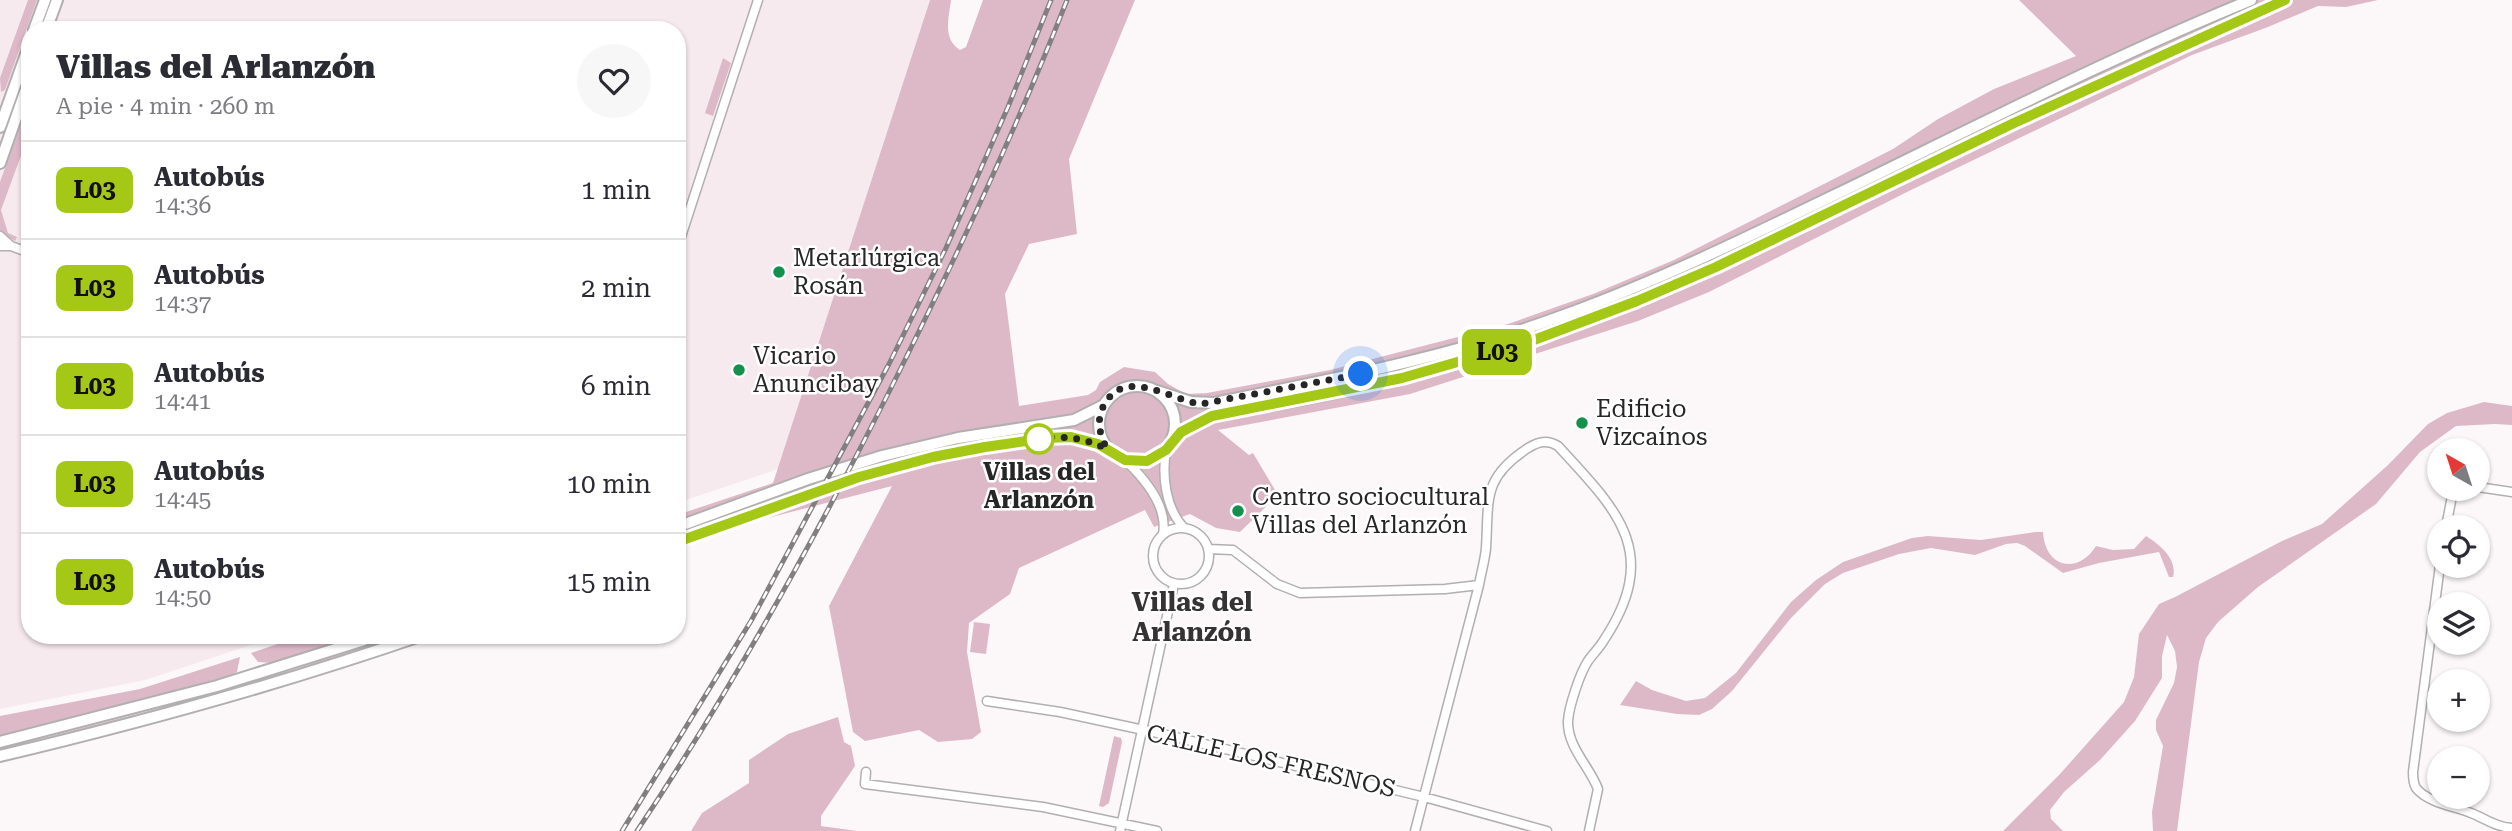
<!DOCTYPE html>
<html lang="es">
<head>
<meta charset="utf-8">
<style>
	body { margin:0; font-family:"Roboto Serif",serif; background:#f7f7f7; color:#2b2b33; height:100vh; display:flex; flex-direction:column; font-size:26px; white-space:nowrap }
	* { box-sizing:border-box; margin:0 }
	p { font-size:23px; color:#7c7c81 }
	.icon { flex:none; width:38px; height:38px; fill:none; stroke:currentColor; stroke-width:2; stroke-linecap:round; stroke-linejoin:round }
	.map { position:relative; flex:1; overflow:hidden }
	.side { position:absolute; left:21px; top:21px; width:665px; height:623px; display:flex; flex-direction:column; background:#fff; border-radius:28px; box-shadow:0 2px 5px #0004 }
	.side>* { flex:none }
	.badge { padding:0 14px; border-radius:10px; font-size:24px; line-height:46px }
	.needle { width:46px; rotate:321deg }
	.controls { position:absolute; left:2427px; top:438px; display:grid; gap:14px }
	.controls a { display:grid; place-items:center; width:63px; height:63px; border-radius:50%; background:#fff; box-shadow:0 2px 5px #0004; font-size:35px }
	.you { position:absolute; width:35px; height:35px; margin:-18px; border:5px solid #fff; border-radius:50%; background:#1a73e8; box-shadow:0 0 0 10px #1a73e833 }
	.map>.badge { position:absolute; translate:-50% -50%; box-shadow:0 0 0 4px #fff }
	.round { display:grid; place-items:center; flex:none; width:74px; height:74px; border-radius:37px; background:#f7f7f7 }
	.overview { display:flex; align-items:center; justify-content:space-between; height:119px; padding:0 35px }
	h1 { font-size:33px; font-weight:800; line-height:52px }
	ul { padding:0; list-style:none }
	li { display:flex; align-items:center; gap:21px; height:98px; padding:0 35px; border-top:2px solid #e1e1e2 }
	li div { flex:1 }
	li b { display:block; font-size:26px }
	li em { font-style:normal }
	li .badge { min-width:77px; font-weight:700; text-align:center }
	.map>svg:first-child { display:block }
	.built { fill:#f7eaef }
	.green { fill:#ddb9c7 }
	.lines { fill:none; stroke-linecap:round; stroke-linejoin:round }
	.street-casing { stroke:#b2afb0; stroke-width:11 }
	.secondary-casing { stroke:#b2afb0; stroke-width:14 }
	.street { stroke:#fff; stroke-width:8 }
	.secondary { stroke:#fff; stroke-width:10 }
	.rail-casing { stroke:#827f80; stroke-width:5 }
	.rail { stroke:#fff; stroke-width:2.5; stroke-dasharray:8; stroke-linecap:butt }
	.line-casing { stroke:#fff; stroke-width:16 }
	.line { stroke:#a5c715; stroke-width:10 }
	.walk { stroke:#272626; stroke-width:7; stroke-dasharray:0 12.6 }
	.poi-dot { fill:#13904c; stroke:#fff; stroke-width:2.5 }
	.stop-dot { fill:#fff; stroke:#a5c715; stroke-width:3.5 }
	.labels { text-anchor:middle; stroke-width:5; stroke-linejoin:round; paint-order:stroke }
	.poi-label { font-size:24px; fill:#272626; stroke:#fff; text-anchor:start }
	.stop-label { font-size:24px; font-weight:bold; fill:#272626; stroke:#fff }
	.street-label { font-size:24px; fill:#272626; stroke:#fff }
	.neighbourhood-label { font-size:26px; font-weight:bold; fill:#363334; stroke:#fff }
</style>
</head>
<body>
<div class="map">
<svg width="2512" height="831" viewBox="0 0 2512 831">
	<rect width="100%" height="100%" fill="#fcf8f9"/>
	<path class="built" d="M0,0H930L778,469L677,503V30H30V635H281L145,680L0,709Z"/>
	<path class="green" d="M28,0H37L5,90L1,92L0,78Z
		M930,0H951C949,17 942,39 960,50L966,47L983,0H1135L1069,159L1077,234L1029,244L1005,294L1019,406L1088,395L1096,390L1100,382L1124,367L1155,372L1168,384L1186,394L1207,393L1330,370L1508,324L1593,294L1674,260L1893,149L1938,119L1994,89L2076,56L2019,0H2378L2346,7L2318,6L2268,27L2192,55L1909,191L1709,292L1638,321L1410,394L1218,430L1249,455L1253,453L1278,495L1240,532L1216,528L1190,514L1154,527L1145,510L1019,568L1010,594L969,623L967,652L981,732L972,739L938,742L919,730L865,741L853,732L829,606L892,486L760,520L765,502L677,534L767,500L772,486L677,520V515L773,483Z
		M723,58L731,63L713,116L705,113Z
		M30,99V131L1,210L8,233L17,237L15,241L0,232V182Z
		M2484,402L2512,406V425L2495,424L2456,426L2420,452L2376,504L2258,587L2218,622L2206,638L2199,662L2177,831H2153L2152,812L2163,746L2156,730V720L2174,683L2177,667L2175,651L2167,635L2162,656V678L2135,721L2100,760L2064,792L2050,810L2051,819L2063,831H2003L2060,774L2124,702L2134,677L2139,634L2159,604L2175,597L2282,541L2322,524L2388,465L2428,424L2447,413Z
		M2035,532H2043C2045,568 2078,575 2096,546L2113,550L2134,549L2146,536C2159,544 2178,559 2173,577H2169L2159,552L2099,563L2063,573L2025,546L2017,543L2006,544L1975,555L1931,548L1899,554L1843,573L1825,584L1791,618L1732,691L1712,709L1699,715L1677,714L1620,705L1636,681L1652,690L1686,701L1705,698L1736,673L1791,602L1816,580L1843,562L1912,538L1928,536L1981,540Z
		M974,622L990,624L986,654L970,652Z
		M304,635H360L272,663L258,662L251,653Z
		M398,635H402C271,681 136,718 0,749L145,712L292,670Z
		M240,657L237,672L231,675L135,702L0,736V716L140,689Z
		M838,717L844,742L851,746L855,766L821,816V826L857,831H691L702,813L749,783V760L788,734Z
		M1114,736L1121,738L1122,742L1109,803L1103,807L1099,806Z"/>
	<g class="lines">
		<defs>
			<path id="street" d="M0,236L11,246
				M0,246H11L30,253
				M677,249L758,0
				M1166,450C1162,475 1165,508 1184,528
				M1125,460C1144,478 1168,506 1163,534
				M2478,487L2512,492
				M2446,527L2452,496L2457,488
				M1153 556a28 28 0 1 1 56 0a28 28 0 1 1-56 0Z
				M1208,549L1233,550L1277,584L1300,593L1445,589L1479,585C1481,573 1485,560 1486,548C1489,499 1482,478 1528,448C1538,442 1547,439 1558,446C1617,510 1662,552 1604,640C1600,647 1593,654 1588,661C1580,673 1569,706 1568,721C1567,747 1590,767 1598,789L1589,831
				M2440,565L2413,772C2413,778 2413,783 2416,788C2428,803 2454,806 2471,813C2486,819 2496,827 2512,828
				M987,701L1060,712L1167,735L1424,797L1547,831
				M866,772L865,784L1043,807L1157,831
				M1120,831L1174,584
				M1415,831L1479,585"/>
			<path id="secondary" d="M34,30L45,0
				M46,30L57,0
				M0,127L30,43
				M0,163L30,78
				M1099 424a38 38 0 1 1 76 0a38 38 0 1 1-76 0Z
				M1157,391L1191,402L1214,403C1333,379 1452,357 1567,314C1660,280 1750,236 1839,193C1975,127 2111,57 2251,0
				M1171,442L1190,426L1212,416C1320,397 1429,376 1534,340C1664,296 1787,233 1911,173C2035,113 2159,56 2285,0
				M677,527L808,479L882,456L958,438L1074,420L1104,405
				M677,542C781,502 887,462 998,445C1020,441 1044,436 1067,437C1082,437 1094,442 1107,449
				M0,742L217,686L380,635
				M0,756C143,722 284,683 423,635"/>
		</defs>
		<use href="#street" class="street-casing"/>
		<use href="#secondary" class="secondary-casing"/>
		<use href="#street" class="street"/>
		<use href="#secondary" class="secondary"/>
		<defs>
			<path id="rail" d="M622,831L751,621L889,364L946,248L1008,107L1051,0
				M637,831C731,690 814,541 890,390C954,262 1015,133 1067,0"/>
		</defs>
		<use href="#rail" class="rail-casing"/>
		<use href="#rail" class="rail"/>
	</g>
	<g class="lines">
		<defs>
			<path id="line" d="M677,542L859,477L933,457L985,447L1047,438L1071,437L1098,444L1125,460L1147,461L1166,450L1181,432L1212,416L1402,378L1534,340L1637,301L1716,267L2014,123L2285,0"/>
		</defs>
		<use href="#line" class="line-casing"/>
		<use href="#line" class="line"/>
		<path class="walk" d="M1039,439C1064,435 1084,438 1107,449C1100,435 1096,422 1103,407C1123,365 1170,400 1201,404L1361,374"/>
	</g>
	<g class="poi-dot">
		<circle cx="779" cy="272" r="7"/>
		<circle cx="739" cy="370" r="7"/>
		<circle cx="1582" cy="423" r="7"/>
		<circle cx="1238" cy="511" r="7"/>
	</g>
	<circle class="stop-dot" cx="1039" cy="439" r="14"/>
	<g class="labels">
		<g class="poi-label">
			<text x="793" y="266">Metarlúrgica<tspan x="793" dy="28">Rosán</tspan></text>
			<text x="753" y="364">Vicario<tspan x="753" dy="28">Anuncibay</tspan></text>
			<text x="1596" y="417">Edificio<tspan x="1596" dy="28">Vizcaínos</tspan></text>
			<text x="1252" y="505">Centro sociocultural<tspan x="1252" dy="28">Villas del Arlanzón</tspan></text>
		</g>
		<g class="stop-label">
			<text x="1039" y="480">Villas del<tspan x="1039" dy="28">Arlanzón</tspan></text>
		</g>
		<g class="street-label">
			<text transform="translate(1271 761) rotate(13)" y="8">CALLE LOS FRESNOS</text>
		</g>
		<g class="neighbourhood-label">
			<text x="1192" y="611">Villas del<tspan x="1192" dy="30">Arlanzón</tspan></text>
		</g>
	</g>
</svg>
<div class="controls">
<a><svg class="needle" viewBox="-14 -14 28 28"><path d="M0-13l5 13h-10z" fill="#e53935"/><path d="M0 13l5-13h-10z" fill="#7c7c81"/></svg></a>
<a><svg class="icon" aria-label="locate" viewBox="0 0 24 24"><circle cx="12" cy="12" r="6"/><path d="M12 2v4M12 18v4M2 12h4M18 12h4"/></svg></a>
<a><svg class="icon" aria-label="layers" viewBox="0 0 24 24"><path d="M12 4l9 5-9 5-9-5zM3 14l9 5 9-5"/></svg></a>
<a>+</a>
<a>−</a>
</div>
<div class="you" style="left:1361px;top:374px"></div>
<b class="badge" style="left:1497px;top:352px;background:#a5c715;color:#111">L03</b>
<section class="side">
<div class="overview"><div><h1>Villas del Arlanzón</h1><p>A pie · 4 min · 260 m</p></div><a class="round"><svg class="icon" aria-label="heart" viewBox="0 0 24 24"><path d="M12 20l-8-8c-3-5 5-10 8-4 3-6 11-1 8 4z"/></svg></a></div>
<ul>
<li><span class="badge" style="background:#a5c715;color:#111">L03</span><div><b>Autobús</b><p>14:36</p></div><em>1 min</em></li>
<li><span class="badge" style="background:#a5c715;color:#111">L03</span><div><b>Autobús</b><p>14:37</p></div><em>2 min</em></li>
<li><span class="badge" style="background:#a5c715;color:#111">L03</span><div><b>Autobús</b><p>14:41</p></div><em>6 min</em></li>
<li><span class="badge" style="background:#a5c715;color:#111">L03</span><div><b>Autobús</b><p>14:45</p></div><em>10 min</em></li>
<li><span class="badge" style="background:#a5c715;color:#111">L03</span><div><b>Autobús</b><p>14:50</p></div><em>15 min</em></li>
</ul>
</section>
</div>
</body>
</html>
